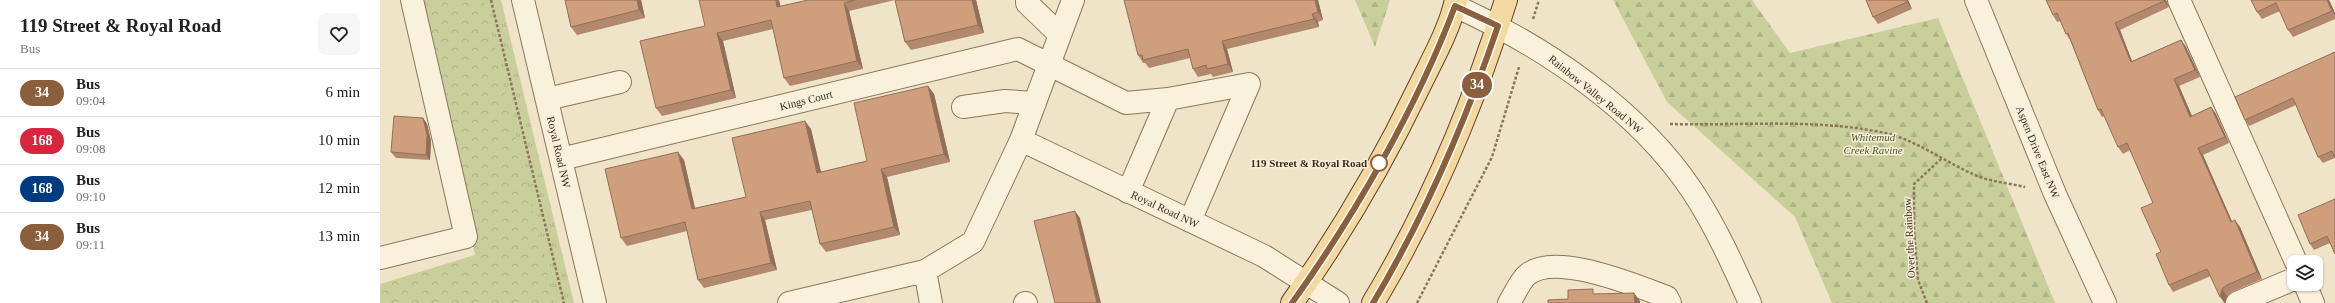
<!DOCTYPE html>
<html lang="en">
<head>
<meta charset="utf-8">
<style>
	body { margin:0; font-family:Georgia,serif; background:#f6f6f6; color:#222; height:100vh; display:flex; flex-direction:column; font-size:15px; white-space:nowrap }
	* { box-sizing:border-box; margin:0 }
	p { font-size:13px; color:#767676 }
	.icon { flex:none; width:22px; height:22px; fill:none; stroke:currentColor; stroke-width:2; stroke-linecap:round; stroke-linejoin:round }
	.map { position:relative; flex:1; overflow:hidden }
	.drawer { display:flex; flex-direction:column; background:#fff; width:380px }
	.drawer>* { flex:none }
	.badge { padding:0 8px; border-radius:13px; font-size:14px; line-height:26px }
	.controls { position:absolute; left:1907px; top:255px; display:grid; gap:8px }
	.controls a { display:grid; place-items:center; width:36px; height:36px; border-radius:8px; background:#fff; box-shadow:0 1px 3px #0004; font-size:20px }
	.map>.badge { position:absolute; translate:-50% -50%; box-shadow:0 0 0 2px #fff }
	.round { display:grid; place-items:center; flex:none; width:42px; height:42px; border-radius:8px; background:#f6f6f6 }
	.summary { display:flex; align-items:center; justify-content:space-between; height:68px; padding:0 20px }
	h1 { font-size:19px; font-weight:700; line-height:30px }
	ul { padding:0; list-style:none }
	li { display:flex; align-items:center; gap:12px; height:48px; padding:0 20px; border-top:1px solid #e0e0e0 }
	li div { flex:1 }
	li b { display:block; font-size:15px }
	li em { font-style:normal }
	li .badge { min-width:44px; font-weight:700; text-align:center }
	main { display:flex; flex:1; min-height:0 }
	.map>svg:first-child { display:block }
	.grass { fill:url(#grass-tufts) }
	.forest { fill:url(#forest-firs) }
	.park { fill:url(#park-crowns) }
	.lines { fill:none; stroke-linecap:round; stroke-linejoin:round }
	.minor-casing { stroke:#8d765c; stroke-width:24 }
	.major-casing { stroke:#5b4430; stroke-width:24 }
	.path { stroke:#8d765c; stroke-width:2.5; stroke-dasharray:3 2; stroke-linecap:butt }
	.minor { stroke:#faf1dc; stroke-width:22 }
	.major { stroke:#f3d9a0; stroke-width:22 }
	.wall { fill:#b2896c }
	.shaded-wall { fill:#916f58 }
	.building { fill:#cf9f7d; stroke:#916f58 }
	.line-casing { stroke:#fff; stroke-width:9 }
	.line { stroke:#8b5e3c; stroke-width:6 }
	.stop-dot { fill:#fff; stroke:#8b5e3c; stroke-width:2 }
	.labels { text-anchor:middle; stroke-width:3; stroke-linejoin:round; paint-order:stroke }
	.street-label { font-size:11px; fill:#3d2e20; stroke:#f7eed8 }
	.park-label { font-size:11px; font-style:italic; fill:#4d5a26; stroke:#f7eed8 }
	.stop-label { font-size:11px; font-weight:bold; fill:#3d2e20; stroke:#f7eed8; text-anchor:end }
</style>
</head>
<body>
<main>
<section class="drawer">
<div class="summary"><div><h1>119 Street &amp; Royal Road</h1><p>Bus</p></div><a class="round"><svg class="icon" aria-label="heart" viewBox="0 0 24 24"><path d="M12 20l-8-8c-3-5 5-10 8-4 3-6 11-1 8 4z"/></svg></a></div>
<ul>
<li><span class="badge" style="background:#8b5e3c;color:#fff">34</span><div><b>Bus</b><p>09:04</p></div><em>6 min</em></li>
<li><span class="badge" style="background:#d7263d;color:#fff">168</span><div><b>Bus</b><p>09:08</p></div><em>10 min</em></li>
<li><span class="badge" style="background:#003b80;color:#fff">168</span><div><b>Bus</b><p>09:10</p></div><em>12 min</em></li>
<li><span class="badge" style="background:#8b5e3c;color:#fff">34</span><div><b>Bus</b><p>09:11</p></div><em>13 min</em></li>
</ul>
</section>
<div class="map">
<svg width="1955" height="303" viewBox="0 0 1955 303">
	<defs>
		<pattern id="grass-tufts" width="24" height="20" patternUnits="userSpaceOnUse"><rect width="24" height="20" fill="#c9cf9b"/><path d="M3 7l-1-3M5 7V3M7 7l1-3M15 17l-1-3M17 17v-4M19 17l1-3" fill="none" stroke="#aeb285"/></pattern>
		<pattern id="forest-firs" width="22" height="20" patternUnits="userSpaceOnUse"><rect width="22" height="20" fill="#c9cf9b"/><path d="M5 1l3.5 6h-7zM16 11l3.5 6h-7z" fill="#aeb285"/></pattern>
		<pattern id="park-crowns" width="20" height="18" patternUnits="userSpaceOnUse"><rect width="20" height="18" fill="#c9cf9b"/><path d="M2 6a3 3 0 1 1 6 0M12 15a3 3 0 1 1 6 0" fill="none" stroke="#aeb285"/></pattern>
	</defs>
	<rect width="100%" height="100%" fill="#f0e4c8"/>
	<path class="grass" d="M42,0H121L194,303H117Z"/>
	<path class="forest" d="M975,0H1010L995,47Z
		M1233,0H1372L1410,53L1558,18L1675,303H1452L1415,217L1287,102Z"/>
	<path class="park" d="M33,0H104L174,303H0V284L95,255Z"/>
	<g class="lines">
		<defs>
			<path id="minor" d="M143,0L215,303
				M647,0V3L680,35
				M1596,0L1675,194L1725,303
				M1799,0L1916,262
				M1075,6C1164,46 1259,110 1313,192C1336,227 1353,265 1370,303
				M167,99L240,82
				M583,107L625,101L655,103
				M641,140L884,256L958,303
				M181,159L638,49L746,103L788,99
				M748,192L788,99L869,84L810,221
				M0,258L86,237L32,0
				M545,271L551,303
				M1925,284L1933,303
				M409,303L545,271L593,242L641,140L693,0
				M645,303H646
				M1129,303C1134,295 1140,281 1147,275C1175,251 1256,286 1287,297L1290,303
				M1857,303L1914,279"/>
			<path id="major" d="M912,303C960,235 1002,164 1038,89C1052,60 1069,31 1076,0
				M993,303C1050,208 1093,106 1126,0"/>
		</defs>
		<use href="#minor" class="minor-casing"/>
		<use href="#major" class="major-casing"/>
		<path class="path" d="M111,0L184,303
			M1153,19L1159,0
			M1290,124C1361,126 1434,118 1505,133C1534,139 1567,163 1595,175C1611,182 1629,183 1645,187
			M1037,303L1112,157L1139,67
			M1547,303L1538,280L1534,230V184L1562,158"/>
		<use href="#minor" class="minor"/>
		<use href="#major" class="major"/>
	</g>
	<path class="wall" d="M185,0H261L265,18L197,35L191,27Z
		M428,0H515L469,11L483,69L410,86L404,78L393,29L343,41L356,98L282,116L276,108L325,26Z
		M515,0H596L604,33L531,50L525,42Z
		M938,0L943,20L938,22L939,27L847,49L853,72L833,77L831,74L818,77L813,69L810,58L769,68L765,63H763L758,55Z
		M1486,0H1528L1532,9L1498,24L1493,17Z
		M1666,0H1786L1789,7L1740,30L1752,61L1801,40L1806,47L1820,77L1799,86L1812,116L1831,107L1836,114L1849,143L1823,155L1852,221L1860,227L1882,279L1852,292L1847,296L1845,303H1844L1831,276L1793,292L1789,285L1781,252L1773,203L1750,150L1743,154L1738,147L1725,116L1722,117L1718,110L1690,40L1686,34L1680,21L1677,22L1673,15Z
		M1871,0H1949L1955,13V19L1913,37L1908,30L1900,11L1882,19L1877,12Z
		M1955,52V158L1943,163L1938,157L1916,105L1869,126L1865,120Z
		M548,86L554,94L570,162L507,177L520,235L446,252L440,244L432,210L385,220L397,270L324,288L318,280L307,231L247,246L241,238L304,160L315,208L366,197L431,129L441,172L487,161Z
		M43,118L47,124L51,141L50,160L16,158L11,152Z
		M1955,199L1950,243L1934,250L1930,244Z"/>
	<path class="shaded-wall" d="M257,0H261L265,18L259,10Z
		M396,0H399L403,15L397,7Z
		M592,0H596L604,33L598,25Z
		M935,0H938L943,20L938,12Z
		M1527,0H1528L1532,9L1527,2Z
		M1784,0H1786L1789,7L1784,1Z
		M1947,0H1949L1955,13V15L1952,11Z
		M464,3L469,11L483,69L477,61Z
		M932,14L938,22L939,27L934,19Z
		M1735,23L1740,30L1755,69L1751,62Z
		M337,33L343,41L356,98L351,90Z
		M1801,40L1806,47L1820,77L1815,70Z
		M842,41L847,49L853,72L848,64Z
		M1794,79L1799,86L1815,123L1810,117Z
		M548,86L554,94L570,162L564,154Z
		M1831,107L1836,114L1849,143L1845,137Z
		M43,118L47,124L51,141L50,160L46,155Z
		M425,121L431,129L443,181L437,173Z
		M1818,148L1823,155L1855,229L1851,222Z
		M298,152L304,160L317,217L312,209Z
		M501,169L507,177L520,235L514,227Z
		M695,211L700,218L721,303H717Z
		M380,212L385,220L397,270L391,263Z
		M1855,220L1860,227L1882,279L1877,272Z
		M1842,289L1847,296L1845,303L1840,297Z
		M1254,293L1260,301V303H1255Z"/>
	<path class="building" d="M185,0H257L259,10L191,27Z
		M319,0H396L397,7L428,0H475L464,3L477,61L404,78L391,20L337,33L351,90L276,108L260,41L325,26Z
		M515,0H592L598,25L525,42Z
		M744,0H935L938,12L932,14L934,19L842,41L848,64L827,69L826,65L813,69L808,49L763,60L762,55H758Z
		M1486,0H1527V2L1493,17Z
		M1666,0H1784V1L1735,23L1751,62L1801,40L1815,70L1794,79L1810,117L1831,107L1845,137L1818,148L1851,222L1855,220L1877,272L1847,285L1842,289L1840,297L1827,269L1789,285L1776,254L1781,252L1761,208L1773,203L1747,143L1738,147L1721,109L1718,110L1688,33L1686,34L1677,13L1673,15Z
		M1871,0H1947L1952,11L1908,30L1896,3L1877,12Z
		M1955,52V158L1952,151L1938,157L1913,98L1865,120L1855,97Z
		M548,86L564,154L501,169L514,227L440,244L430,201L380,212L391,263L318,280L305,222L241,238L225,169L298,152L312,209L366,197L352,138L425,121L437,173L487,161L474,103Z
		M14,116L43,118L47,135L46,155L11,152Z
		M1955,199V254L1947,236L1930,244L1918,215Z
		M695,211L717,303H675L654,221Z
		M1213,289V294L1254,293L1255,303H1168V300L1188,299V290Z"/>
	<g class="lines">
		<defs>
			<path id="line" d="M912,303C975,215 1037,107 1075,6L1118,26C1085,123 1045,216 993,303"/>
		</defs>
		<use href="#line" class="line-casing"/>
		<use href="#line" class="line"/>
	</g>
	<circle class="stop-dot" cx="999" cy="163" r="8"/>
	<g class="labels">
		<g class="street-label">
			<text transform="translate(1216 94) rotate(39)" y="4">Rainbow Valley Road NW</text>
			<text transform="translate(426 100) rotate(-14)" y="4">Kings Court</text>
			<text transform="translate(179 152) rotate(77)" y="4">Royal Road NW</text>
			<text transform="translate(1658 152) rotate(68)" y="4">Aspen Drive East NW</text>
			<text transform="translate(785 209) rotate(25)" y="4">Royal Road NW</text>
			<text transform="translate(1529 238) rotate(-93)" y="4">Over the Rainbow</text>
		</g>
		<g class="park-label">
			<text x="1493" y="141">Whitemud<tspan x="1493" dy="13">Creek Ravine</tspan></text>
		</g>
		<g class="stop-label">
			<text x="987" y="167">119 Street &amp; Royal Road</text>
		</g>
	</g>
</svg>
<div class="controls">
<a><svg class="icon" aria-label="layers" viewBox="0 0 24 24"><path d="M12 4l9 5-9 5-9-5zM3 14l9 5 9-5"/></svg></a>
</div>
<b class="badge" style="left:1097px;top:85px;background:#8b5e3c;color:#fff">34</b>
</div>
</main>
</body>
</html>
